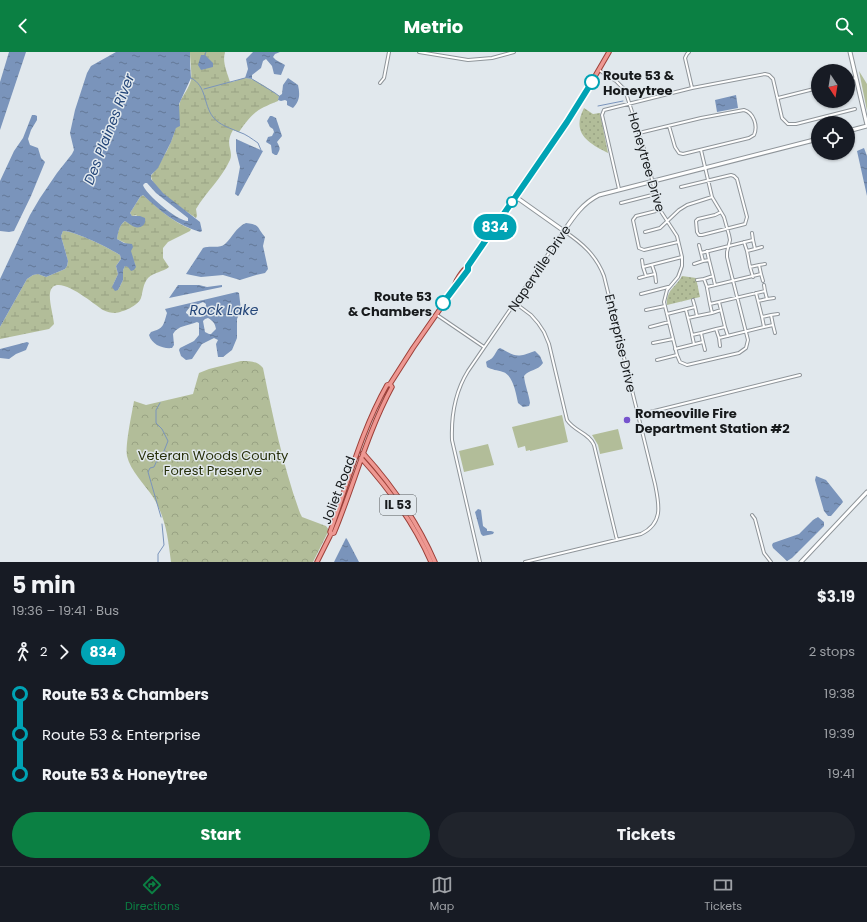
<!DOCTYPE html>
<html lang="en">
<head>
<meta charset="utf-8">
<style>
	body { margin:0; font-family:Poppins,sans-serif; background:#20242c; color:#f1f3f6; height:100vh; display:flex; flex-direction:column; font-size:15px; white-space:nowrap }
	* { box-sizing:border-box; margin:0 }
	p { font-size:13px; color:#9ea1a6 }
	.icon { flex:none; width:22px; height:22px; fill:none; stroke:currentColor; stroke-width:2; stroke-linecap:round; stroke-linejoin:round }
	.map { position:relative; height:510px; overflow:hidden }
	.panel { display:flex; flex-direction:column; background:#171b24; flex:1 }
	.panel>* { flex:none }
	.badge { padding:0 8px; border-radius:13px; font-size:14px; line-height:26px }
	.needle { width:26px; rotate:168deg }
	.tools { position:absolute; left:811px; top:12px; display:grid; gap:8px }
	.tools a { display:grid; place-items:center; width:44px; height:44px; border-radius:50%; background:#171b24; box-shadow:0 1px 3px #0004; font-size:20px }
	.map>.badge { position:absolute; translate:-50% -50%; box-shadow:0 0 0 2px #fff }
	.legs { display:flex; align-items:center; gap:6px; height:44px; padding:0 12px; font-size:13px }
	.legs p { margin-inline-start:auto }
	.summary { display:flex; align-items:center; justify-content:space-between; height:68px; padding:0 12px }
	h1 { font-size:22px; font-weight:700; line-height:30px }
	.action { display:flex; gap:8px; margin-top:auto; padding:8px 12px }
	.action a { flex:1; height:46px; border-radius:24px; background:#0b8043; color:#fff; font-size:16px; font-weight:700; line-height:46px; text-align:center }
	.action a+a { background:#20242c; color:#f1f3f6 }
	ul { padding:0 12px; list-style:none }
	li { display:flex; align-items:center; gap:14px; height:40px; font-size:15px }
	li i { display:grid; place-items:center; width:6px; height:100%; margin:0 5px; background:currentColor }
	li i::after { content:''; width:10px; height:10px; margin:-5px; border:3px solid; border-radius:50%; background:#171b24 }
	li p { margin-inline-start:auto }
	li:first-child i { background:linear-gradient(#0000 50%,currentColor 0) }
	li:last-child i { background:linear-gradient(currentColor 50%,#0000 0) }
	header { display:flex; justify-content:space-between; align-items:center; height:52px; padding:0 12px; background:#0b8043; color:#fff; font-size:18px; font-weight:700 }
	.tabs { display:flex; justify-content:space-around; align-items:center; height:56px; border-top:1px solid #363941; background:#171b24; font-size:11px; color:#9ea1a6 }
	.tabs a { display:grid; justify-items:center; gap:2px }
	.tabs .on { color:#0b8043 }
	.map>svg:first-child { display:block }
	.grass { fill:#b2bd99 }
	.forest { fill:url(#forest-crowns) }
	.wetland { fill:url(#wetland-marsh) }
	.park { fill:url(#park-dots) }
	.water { fill:url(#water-ripples); fill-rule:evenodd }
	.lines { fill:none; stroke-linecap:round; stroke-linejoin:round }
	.stream { stroke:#7a94bb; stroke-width:1 }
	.street-casing { stroke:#8f959a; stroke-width:4 }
	.secondary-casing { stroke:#8f959a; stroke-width:5 }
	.primary-casing { stroke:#9c4039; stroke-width:5.5 }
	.street { stroke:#fff; stroke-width:2 }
	.secondary { stroke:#fff; stroke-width:3 }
	.primary { stroke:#ee9892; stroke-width:3.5 }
	.line-1-casing { stroke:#fff; stroke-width:9 }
	.line-1 { stroke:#00a3b4; stroke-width:6 }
	.stop-1-dot { fill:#fff; stroke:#00a3b4; stroke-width:2 }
	.poi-dot { fill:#7653cd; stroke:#e1e8ed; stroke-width:1.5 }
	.labels { text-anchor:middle; stroke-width:3; stroke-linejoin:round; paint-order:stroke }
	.shield { fill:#e1e8ed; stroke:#54585b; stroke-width:1 }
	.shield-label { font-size:12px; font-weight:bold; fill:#171a1c }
	.stop-label { font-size:13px; font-weight:bold; fill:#171a1c; stroke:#e1e8ed; text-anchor:start }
	.street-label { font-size:13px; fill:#171a1c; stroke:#e1e8ed }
	.poi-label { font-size:13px; font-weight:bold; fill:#171a1c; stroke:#e1e8ed; text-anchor:start }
	.park-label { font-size:13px; fill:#27300b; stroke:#e1e8ed }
	.water-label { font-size:14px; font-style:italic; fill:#244679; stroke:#e1e8ed }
</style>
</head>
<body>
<header><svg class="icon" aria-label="back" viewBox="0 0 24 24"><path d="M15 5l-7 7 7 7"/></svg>Metrio<svg class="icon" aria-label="search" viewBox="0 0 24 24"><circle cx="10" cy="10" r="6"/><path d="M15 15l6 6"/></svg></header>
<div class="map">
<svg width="867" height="510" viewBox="0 0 867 510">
	<defs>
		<pattern id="forest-crowns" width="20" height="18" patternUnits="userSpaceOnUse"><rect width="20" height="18" fill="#b2bd99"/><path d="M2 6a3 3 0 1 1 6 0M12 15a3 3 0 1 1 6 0" fill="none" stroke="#98a283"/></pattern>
		<pattern id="wetland-marsh" width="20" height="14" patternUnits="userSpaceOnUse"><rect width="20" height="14" fill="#b2bd99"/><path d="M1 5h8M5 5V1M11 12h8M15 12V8" fill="none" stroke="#98a283"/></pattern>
		<pattern id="park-dots" width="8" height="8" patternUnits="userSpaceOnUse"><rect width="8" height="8" fill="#b2bd99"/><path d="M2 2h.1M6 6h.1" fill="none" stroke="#98a283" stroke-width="1.8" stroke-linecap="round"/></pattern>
		<pattern id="water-ripples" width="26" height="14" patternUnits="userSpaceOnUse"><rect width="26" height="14" fill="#7a94bb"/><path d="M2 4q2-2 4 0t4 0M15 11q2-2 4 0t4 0" fill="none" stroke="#637897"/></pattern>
	</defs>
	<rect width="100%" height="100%" fill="#e1e8ed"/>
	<path class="grass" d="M859,19L867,32V59Z
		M562,363L568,390L530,399V398L526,399L525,394L518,396L512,375Z
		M618,377L623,397L600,402L598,393L592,383Z
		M488,392L494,413L464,420L459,399Z"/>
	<path class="forest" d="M241,309C250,309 257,309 263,316C273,365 283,414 300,461L302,465L326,474L329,478L313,510H171C168,486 166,466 153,445C145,433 130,418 127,404C125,393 132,361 134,349L146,353L193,342L199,321L209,317Z"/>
	<path class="wetland" d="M190,0H225C222,10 227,20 230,30C235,30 241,26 245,26C255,26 271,38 279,44L278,49C256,58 253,60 239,80L233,78C224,93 234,98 230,108C222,126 206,140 196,157L197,164L196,166C184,158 152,137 151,124C162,109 172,92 176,74C178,67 178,56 180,50C183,43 189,36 191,28C192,21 190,8 190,0Z
		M143,143C158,156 172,170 191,177L190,179L168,190L163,196V206L169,215C163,220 154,220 148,226C143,232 143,239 141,246C138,254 123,260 115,261C111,261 107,260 103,258C96,254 54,217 50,241C49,250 53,262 54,272L49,277L0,287V275L27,227L33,223L38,222L46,225L65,217L67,214L68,209L61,184L63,179C73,178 111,197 120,203L121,207L116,214L118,222L113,233L118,238L123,228V218L125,214L136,215L127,192L117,187C118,180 119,173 125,169L129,171L137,163L132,164L130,161L140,145Z"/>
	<path class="park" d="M584,56L593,62L600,61L608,101C588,91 571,81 584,56Z
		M682,224L696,226L700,245L667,253C666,238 676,235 682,224Z"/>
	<path class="water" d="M9,0H26L0,78V30Z
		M116,0H190V11L191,26L179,52L180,74L176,76L171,90L158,116L151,123V127L163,141L200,170L202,179L200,180C177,173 160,159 143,143L140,145L130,161L132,164H140L145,166C147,175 137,178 131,173C129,172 127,170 125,169C119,173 118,181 117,187L124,191L132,192L133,195L131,199L136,215L134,218L131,219L128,215L125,214L123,218V228L118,238L115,239L112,235L118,222L116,214L121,207L120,203C111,197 73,178 63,179L61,184L68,209L67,214L65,217L46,225L38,222L33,223L27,227L0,275V227L30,163L40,146L57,121L72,102L74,98L70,81L75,58L87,21L91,14ZM145,131H147L156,141L188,166V169C179,170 145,142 143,133Z
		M253,0H280L275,2L273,5L276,8L285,13L281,23L274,22L272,14L266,7L263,9L261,16L252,23V27L245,26L248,17L246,7Z
		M201,3H205L213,11V15L201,18L198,13Z
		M288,26L298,33C300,42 300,49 293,56L287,53V49L285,48L281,49L278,48L279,44L282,42L283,33Z
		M736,43L738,56L717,60L715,48Z
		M32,63H35L37,64V68L31,78L28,87L30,93L38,96L41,106L45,110L31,144L14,179L9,180L0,179V129L14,99L23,86Z
		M270,64H272L276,66L282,84L277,90C280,96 281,96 277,103H275L272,101L271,93L266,90L268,85L272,84L274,80L273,77L270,75L267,69Z
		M236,87L263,99L239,143L238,144L235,142L240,115L236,99Z
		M864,96L867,104V144L857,99Z
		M246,171C261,173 256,175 265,185L263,194L268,217L265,221L256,223L240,228L223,223L201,225L186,222L203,196C210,193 220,197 225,192C232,186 236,175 246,171Z
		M178,233H199L207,235L222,233V235L169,246Z
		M237,240L239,241L241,258L237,267V286L232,298L223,305H218L216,292L218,288L214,286L202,292L192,307L186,308L181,304L179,298L180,296L194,289L199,283V271L197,270C188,274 178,273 173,282L174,293L172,296C163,297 152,293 149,283L151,280C164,276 163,274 167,261L165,257ZM203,250L206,252L205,260L201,265L190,264L186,261V260L189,256ZM208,266C213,269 215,271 216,277L211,282H209L205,280L203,269L205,267Z
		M27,290L29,291L26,298L16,302L9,307L0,306V297Z
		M500,296C517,305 516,306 535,299L540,304L543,311C538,319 529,317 524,324C525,334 529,342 530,351L529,354L523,355L518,351C516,341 513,323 503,320C497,318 492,318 487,315L486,310C488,308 491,308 493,305C496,302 496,298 500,296Z
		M816,424L826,428L842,448L843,450L831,464H828L824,459L815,428Z
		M478,457L481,458L483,474L487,477V479H491L494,480L493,482L483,484L481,482L475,460Z
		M818,465L824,470V474L792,506L787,509L773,496L772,493L773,491L799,482L813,468Z
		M346,486L347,487L359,510H334Z"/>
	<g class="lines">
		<path class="stream" d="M205,3L206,0
			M191,26C207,34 203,52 213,65C219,73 230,76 239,80C246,82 252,87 258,91L261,98
			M252,27L275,41L279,44
			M204,37L245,26
			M598,54L623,49
			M160,351L156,358V371L162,377L168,389L164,399L158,406L154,415L150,416L148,420L161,465
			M158,510V502L164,493L162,472"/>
		<defs>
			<path id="street" d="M419,0L468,8L492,6L514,0
				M689,0L687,2L685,6L692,36
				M599,18L616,29L625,38L644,97L660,158L677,184L682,205V214L678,225L667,238L664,250L677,303L680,310L687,313L739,301L746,296L748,288L727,205V200L730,188L729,183L724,165L712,145L701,98
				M848,28L856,26
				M380,31L384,26L389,0
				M778,46L818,36
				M639,81L701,66L744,58C754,61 758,74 754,83L749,86L683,102L679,101L675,95L669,74
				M681,135L731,123L734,124L737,127L747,165L745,172L702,183H699L697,180L696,169L698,167L715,163L721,160
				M619,137L602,63L604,58L692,36L765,22L769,23L773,27L782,66L788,72H796L855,57
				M621,151L656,142
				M660,158L636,164L633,168L639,196L644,198L678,190
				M645,180L660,176L679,158L687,153L712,145
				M752,181L753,188
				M699,193L701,201
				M755,197L762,195
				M707,199L709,208L703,209L701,201L753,188L755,197L747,199L744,190
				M747,199L750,215
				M642,208L643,215
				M709,208L713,224
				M694,212L703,209
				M652,213L655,222L646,224L643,215L682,205
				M759,213L765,212
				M655,222L656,230
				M761,222L763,229
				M639,226L646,224
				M697,228L704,227
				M715,233L713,224L704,227L707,235L761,222L759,213L750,215L753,225
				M764,233L765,239
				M707,236L710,252
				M641,242L668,235
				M767,247L774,246
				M693,248L695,255
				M758,249L762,265
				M719,250L721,258L712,261L710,252L765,239L767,247L758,249L756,241
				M515,251L531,263L538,271L544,280L549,292L567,368C574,379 589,381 594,393L617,488
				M646,258L665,254
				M721,258L725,275
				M667,262L695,255L697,264L688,266L686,258
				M437,263L484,295
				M771,263L778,262
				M697,264L712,261
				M688,266L692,282
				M773,273L775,281
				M650,275L669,270
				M701,281L716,277
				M728,284L725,275L716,277L719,286L764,275L762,265L771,263L773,273L764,275
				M719,286L720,294
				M703,290L705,298
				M653,291L673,287
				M675,297L703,290L701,281L692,283L694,292
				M657,308L677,303
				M638,363L800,323
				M752,463L755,467L764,501L771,510
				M480,510L452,388C451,363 455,340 468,319L564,179C582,191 596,203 604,224L655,432C659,452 664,471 641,482L525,510"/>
			<path id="secondary" d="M850,0L867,73
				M848,79L867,74
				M516,145L564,179C574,164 583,151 599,143L818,87
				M801,510L867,440"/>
			<path id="primary" d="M454,237C454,230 463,217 469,214
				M363,401C393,434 417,469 435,510
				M361,406C389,437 414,471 431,510
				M331,482L330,480C348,431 361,379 387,333L390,332L413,296L454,237L456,236L468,218L469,214L576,57L609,0
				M317,510L331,482L334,481C354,433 367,381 392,335L390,332"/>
		</defs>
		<use href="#street" class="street-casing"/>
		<use href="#secondary" class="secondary-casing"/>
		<use href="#primary" class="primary-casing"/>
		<use href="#street" class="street"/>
		<use href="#secondary" class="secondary"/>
		<use href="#primary" class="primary"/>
	</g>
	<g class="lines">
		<defs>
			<path id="line-1" d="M443,251L468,218V214L567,70L592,30"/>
		</defs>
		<use href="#line-1" class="line-1-casing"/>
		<use href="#line-1" class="line-1"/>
	</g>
	<g class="stop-1-dot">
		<circle cx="592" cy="30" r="7"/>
		<circle cx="512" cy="150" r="5"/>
		<circle cx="443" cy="251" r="7"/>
	</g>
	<circle class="poi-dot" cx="627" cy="368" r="4"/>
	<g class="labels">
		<rect class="shield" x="380" y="443" width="36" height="20" rx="3"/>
		<g class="shield-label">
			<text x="398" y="457">IL 53</text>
		</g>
		<g class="stop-label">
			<text x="603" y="28">Route 53 &amp;<tspan x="603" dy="15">Honeytree</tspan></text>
			<text x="432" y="249" text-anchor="end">Route 53<tspan x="432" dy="15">&amp; Chambers</tspan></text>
		</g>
		<g class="street-label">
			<text transform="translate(647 110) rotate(74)" y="5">Honeytree Drive</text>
			<text transform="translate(539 216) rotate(-56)" y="5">Naperville Drive</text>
			<text transform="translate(621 291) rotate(77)" y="5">Enterprise Drive</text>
			<text transform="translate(338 438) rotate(-69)" y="5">Joliet Road</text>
		</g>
		<g class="poi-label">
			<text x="635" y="366">Romeoville Fire<tspan x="635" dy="15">Department Station #2</tspan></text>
		</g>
		<g class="park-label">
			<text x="213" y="408">Veteran Woods County<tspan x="213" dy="15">Forest Preserve</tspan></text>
		</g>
		<g class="water-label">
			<text transform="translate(109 77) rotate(-69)" y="5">Des Plaines River</text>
			<text x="224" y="263">Rock Lake</text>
		</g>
	</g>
</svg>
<div class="tools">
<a><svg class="needle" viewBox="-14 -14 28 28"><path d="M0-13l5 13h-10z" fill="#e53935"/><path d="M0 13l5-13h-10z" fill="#9ea1a6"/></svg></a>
<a><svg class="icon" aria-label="locate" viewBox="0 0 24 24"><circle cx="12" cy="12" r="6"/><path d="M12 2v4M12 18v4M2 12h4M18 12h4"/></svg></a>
</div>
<b class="badge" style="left:495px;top:175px;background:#00a3b4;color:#fff">834</b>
</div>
<section class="panel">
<div class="summary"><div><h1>5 min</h1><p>19:36 – 19:41 · Bus</p></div><b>$3.19</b></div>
<div class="legs"><svg class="icon" aria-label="walk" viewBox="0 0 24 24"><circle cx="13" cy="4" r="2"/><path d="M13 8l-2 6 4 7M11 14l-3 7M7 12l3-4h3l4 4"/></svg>2<svg class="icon" aria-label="forward" viewBox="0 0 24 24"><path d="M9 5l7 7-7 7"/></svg><b class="badge" style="background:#00a3b4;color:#fff">834</b><p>2 stops</p></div>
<ul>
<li><i style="color:#00a3b4"></i><b>Route 53 &amp; Chambers</b><p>19:38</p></li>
<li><i style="color:#00a3b4"></i><span>Route 53 &amp; Enterprise</span><p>19:39</p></li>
<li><i style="color:#00a3b4"></i><b>Route 53 &amp; Honeytree</b><p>19:41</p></li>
</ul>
<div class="action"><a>Start</a><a>Tickets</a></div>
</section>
<nav class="tabs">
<a class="on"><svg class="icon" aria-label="directions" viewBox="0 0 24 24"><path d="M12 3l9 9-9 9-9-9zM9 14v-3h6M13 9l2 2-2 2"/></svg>Directions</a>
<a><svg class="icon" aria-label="map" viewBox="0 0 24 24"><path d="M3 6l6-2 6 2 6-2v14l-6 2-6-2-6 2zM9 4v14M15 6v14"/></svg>Map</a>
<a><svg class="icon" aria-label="tickets" viewBox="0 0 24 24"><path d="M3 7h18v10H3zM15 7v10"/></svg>Tickets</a>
</nav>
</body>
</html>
